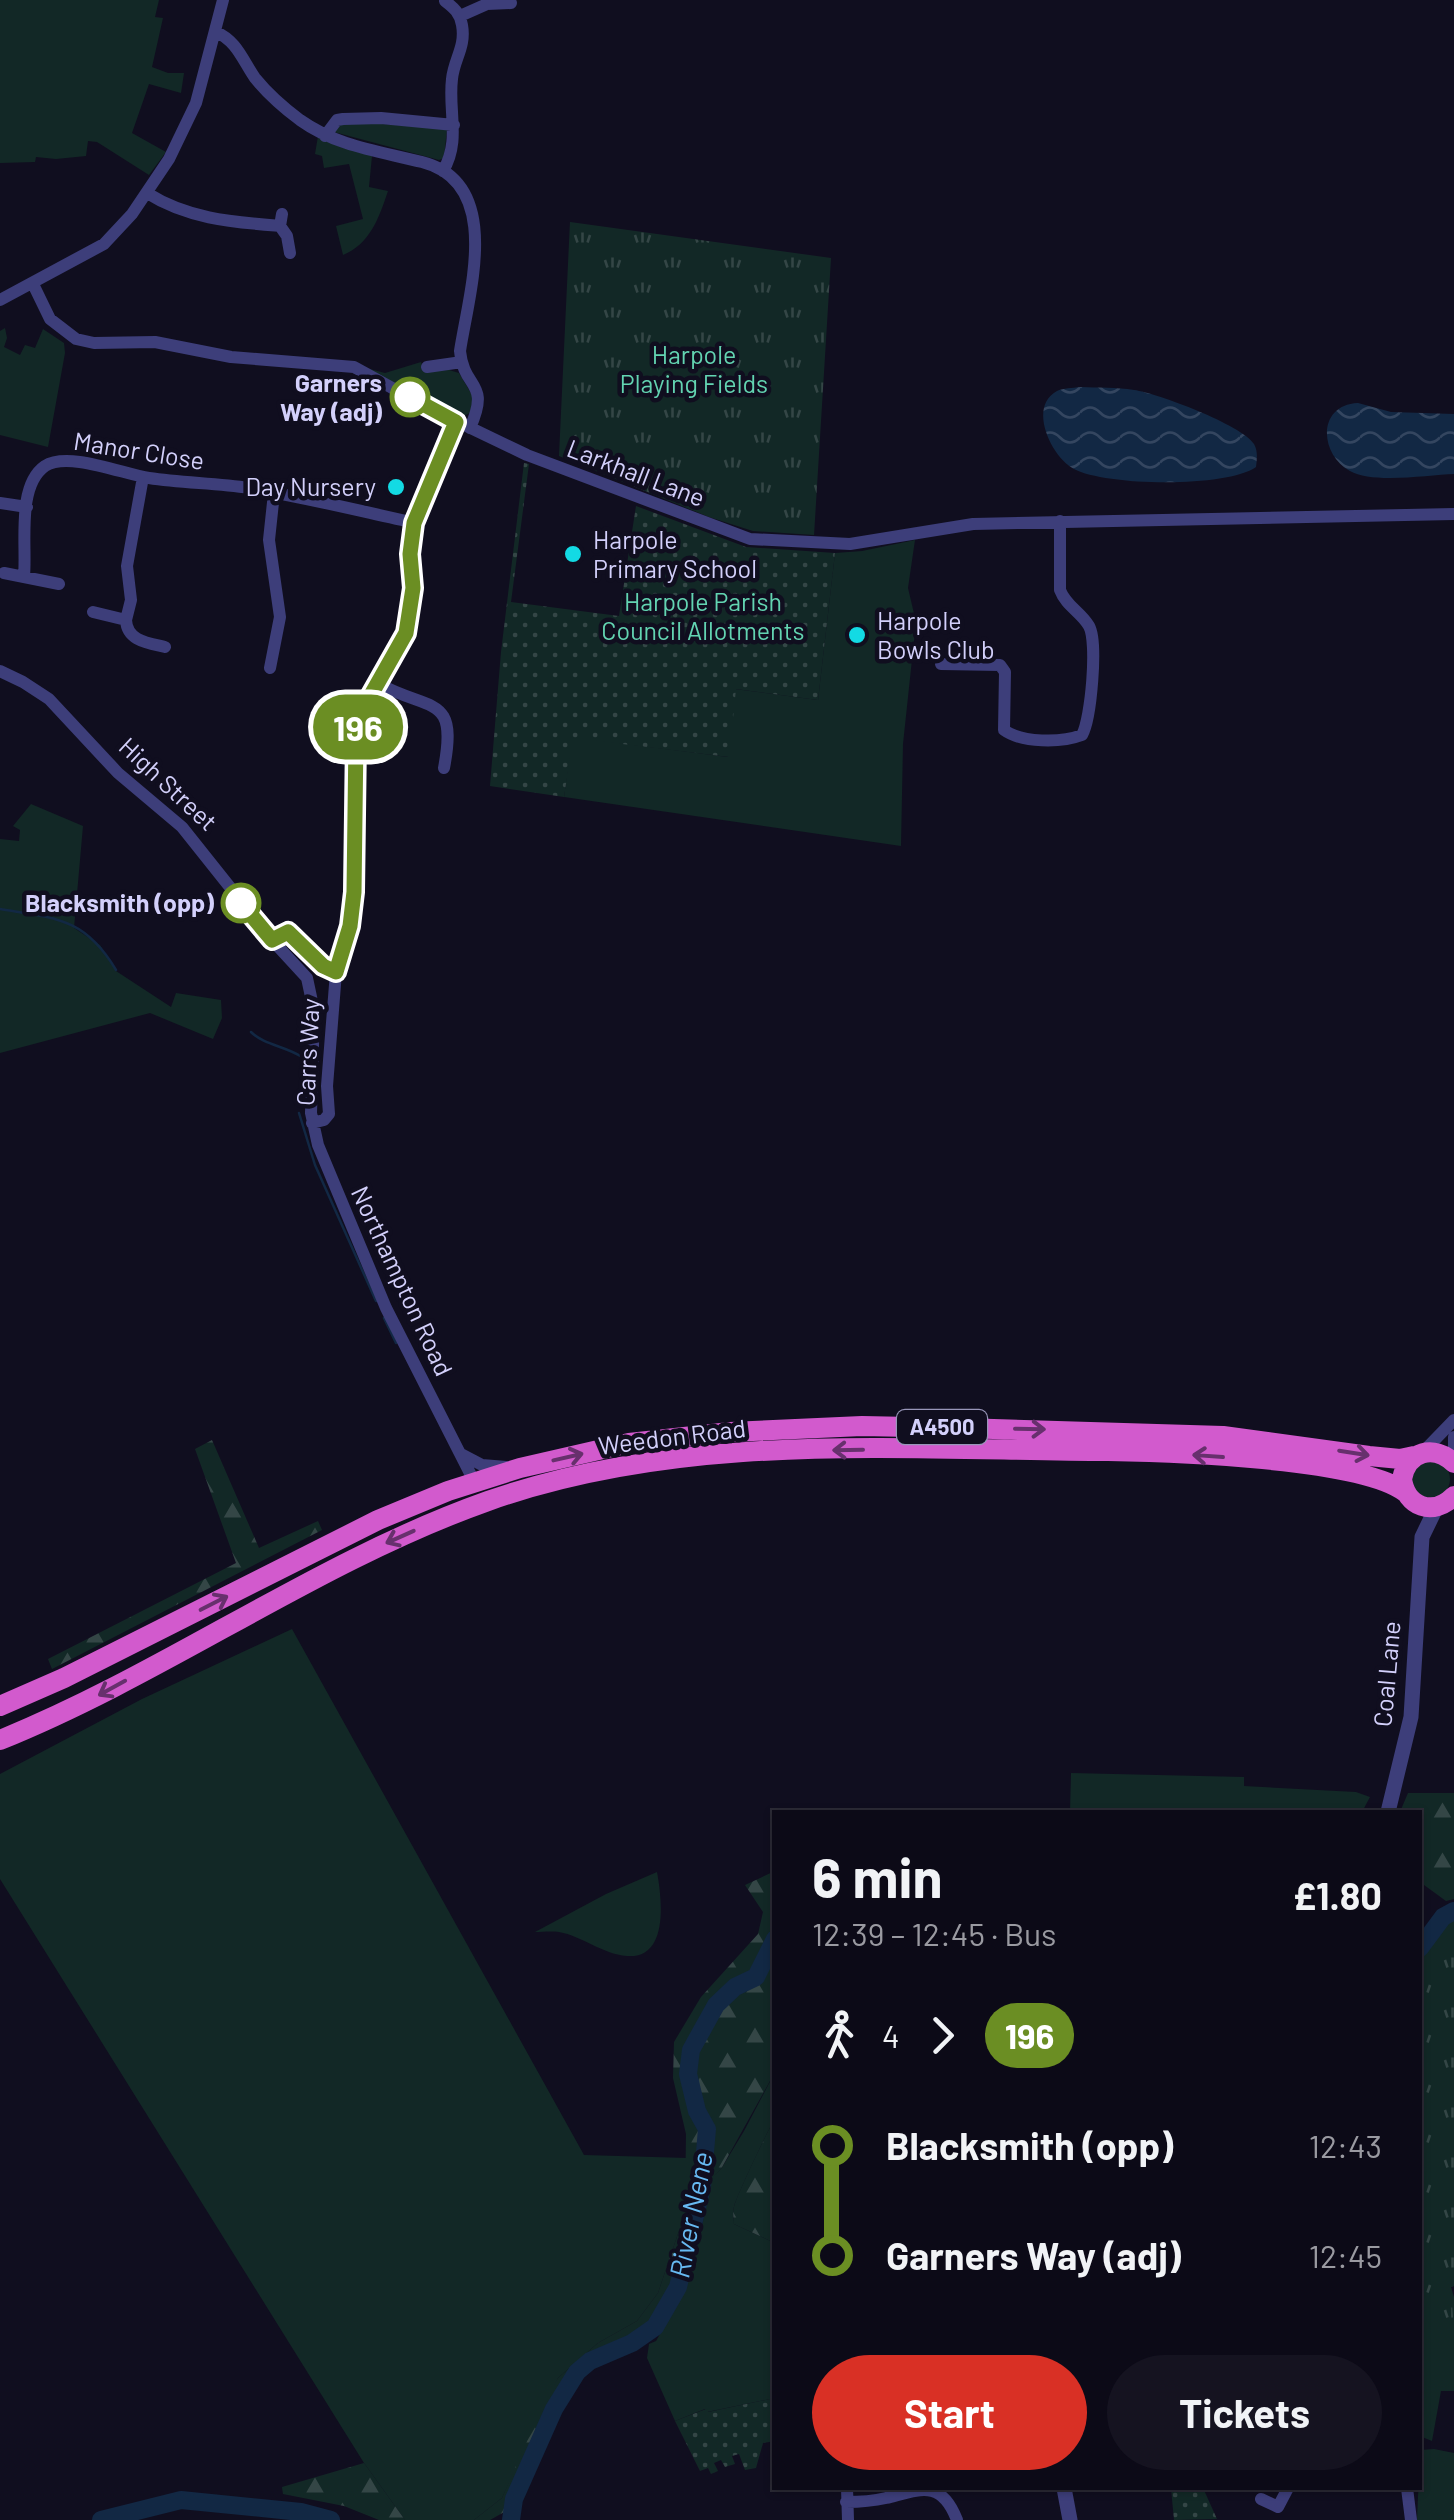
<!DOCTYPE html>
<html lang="en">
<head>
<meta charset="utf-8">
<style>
	body { margin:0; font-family:Barlow,sans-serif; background:#151320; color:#f1f3f6; height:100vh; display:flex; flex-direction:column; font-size:38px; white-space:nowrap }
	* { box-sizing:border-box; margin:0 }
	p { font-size:32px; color:#9a9aa1 }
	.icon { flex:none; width:55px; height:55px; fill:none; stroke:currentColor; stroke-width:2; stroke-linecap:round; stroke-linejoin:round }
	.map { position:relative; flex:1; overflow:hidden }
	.drawer { position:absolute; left:772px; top:1810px; width:650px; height:680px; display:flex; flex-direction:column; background:#0c0a17; border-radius:0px; box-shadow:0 2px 8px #0004,0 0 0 2px #2c2b36 }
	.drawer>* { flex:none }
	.badge { padding:0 20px; border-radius:32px; font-size:35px; line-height:65px }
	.map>.badge { position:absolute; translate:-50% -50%; box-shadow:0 0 0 5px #fff }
	.legs { display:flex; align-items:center; gap:15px; height:110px; padding:0 40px; font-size:32px }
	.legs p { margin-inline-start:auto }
	.summary { display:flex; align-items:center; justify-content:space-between; height:170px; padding:0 40px }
	h1 { font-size:55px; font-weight:700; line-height:75px }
	.primary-button { display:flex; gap:20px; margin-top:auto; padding:20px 40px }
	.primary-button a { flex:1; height:115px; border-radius:60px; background:#d93025; color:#fff; font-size:40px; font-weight:700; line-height:115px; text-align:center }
	.primary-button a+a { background:#151320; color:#f1f3f6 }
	ul { padding:0 40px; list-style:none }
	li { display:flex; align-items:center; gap:35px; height:110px; font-size:38px }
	li i { display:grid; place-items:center; width:15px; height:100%; margin:0 12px; background:currentColor }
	li i::after { content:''; width:25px; height:25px; margin:-12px; border:8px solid; border-radius:50%; background:#0c0a17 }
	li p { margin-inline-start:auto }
	li:first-child i { background:linear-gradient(#0000 50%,currentColor 0) }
	li:last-child i { background:linear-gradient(currentColor 50%,#0000 0) }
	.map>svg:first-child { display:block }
	.grass { fill:#122826 }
	.forest { fill:url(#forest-firs) }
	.park { fill:url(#park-tufts) }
	.garden { fill:url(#garden-dots) }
	.water { fill:url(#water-waves) }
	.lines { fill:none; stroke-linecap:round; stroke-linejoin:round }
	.stream { stroke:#122844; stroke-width:2.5 }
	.river { stroke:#122844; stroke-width:18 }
	.minor { stroke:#3d3e7a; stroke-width:12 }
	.tertiary { stroke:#3d3e7a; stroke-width:15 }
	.trunk { stroke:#d25acd; stroke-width:20 }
	.oneway { stroke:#67306d }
	.line-1-casing { stroke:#fff; stroke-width:22 }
	.line-1 { stroke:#6b8e23; stroke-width:15 }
	.stop-1-dot { fill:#fff; stroke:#6b8e23; stroke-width:5 }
	.poi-dot { fill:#13dae4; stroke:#100e1f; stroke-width:4 }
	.labels { text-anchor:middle; stroke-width:9; stroke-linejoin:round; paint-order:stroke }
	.shield { fill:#100e1f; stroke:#9896b9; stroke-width:2.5 }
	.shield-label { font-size:22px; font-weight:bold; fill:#d3d0fb }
	.park-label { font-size:25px; fill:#63d4b2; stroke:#100e1f }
	.stop-label { font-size:25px; font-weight:bold; fill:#d3d0fb; stroke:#100e1f; text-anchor:end }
	.street-label { font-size:25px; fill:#d3d0fb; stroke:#100e1f }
	.poi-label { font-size:25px; fill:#d3d0fb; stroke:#100e1f; text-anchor:start }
	.water-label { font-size:28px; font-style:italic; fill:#67b9f2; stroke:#100e1f }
</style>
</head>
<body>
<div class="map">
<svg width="1454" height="2520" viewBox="0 0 1454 2520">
	<defs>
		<pattern id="forest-firs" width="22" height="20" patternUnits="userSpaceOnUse" patternTransform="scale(2.5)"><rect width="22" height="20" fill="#122826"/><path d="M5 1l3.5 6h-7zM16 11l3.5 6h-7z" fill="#344646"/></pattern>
		<pattern id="park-tufts" width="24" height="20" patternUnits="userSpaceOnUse" patternTransform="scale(2.5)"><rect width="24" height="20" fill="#122826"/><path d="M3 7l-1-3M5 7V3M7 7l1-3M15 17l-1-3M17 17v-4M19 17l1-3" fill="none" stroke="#344646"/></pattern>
		<pattern id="garden-dots" width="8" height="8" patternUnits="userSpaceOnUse" patternTransform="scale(2.5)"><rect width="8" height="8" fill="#122826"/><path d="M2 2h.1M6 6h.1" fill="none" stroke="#344646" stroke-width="1.8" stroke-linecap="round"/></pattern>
		<pattern id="water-waves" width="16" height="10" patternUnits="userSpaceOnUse" patternTransform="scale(2.5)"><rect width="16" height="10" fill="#122844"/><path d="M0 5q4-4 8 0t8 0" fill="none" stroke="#344660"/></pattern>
	</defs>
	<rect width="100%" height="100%" fill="#100e1f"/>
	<path class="grass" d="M0,0H159L155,17L163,18L152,67L168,73H184L181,93L149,84L132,133L166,152L149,175L97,142L88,141L86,156L56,159L36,157L35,162L0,163Z
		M344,121L447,129L444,158L439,160L334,132Z
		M318,136L372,156L369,187L388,191C379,218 370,244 343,255L336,226L363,219L349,164L324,168L322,156L315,154Z
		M5,328L7,338L4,347L20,355L25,345L35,348L43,329L64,343L65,353L48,447L0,435V331Z
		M421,362L424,371L449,370L459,373L475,400L470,413L461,417L452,414L366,368L385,373Z
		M915,540L908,588L916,622L903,744L901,846L564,797L572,737L728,757L735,689L818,700L835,553L862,551Z
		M31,804L83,826L74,928L100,945L116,971L171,1007L176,993L221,1000L222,1018L213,1039L150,1013L0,1053V839L19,841L20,830L13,826Z
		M1412 1479a19 19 0 1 1 38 0a19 19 0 1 1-38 0Z
		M292,1629L584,2155L688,2158L685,2213L658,2293L637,2321L598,2343L558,2378L502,2498L474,2520H405L364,2463L0,1879V1774L142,1699Z
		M1071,1773L1244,1777V1786L1356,1792L1370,1797L1362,1812H1070Z
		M657,1872C662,1899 669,1959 627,1956C602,1954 582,1936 559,1932C551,1931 542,1932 535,1932L606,1894Z
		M1420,1974L1454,2286L1451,2287L1454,2297V2391H1441L1432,2441L1422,2437L1424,2411L1420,2373Z
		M775,2072V2119C771,2123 735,2200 734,2207C732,2213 734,2218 734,2224L775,2243V2398L707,2412L705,2409L675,2421L647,2358L649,2344L656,2341L681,2297L700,2237L711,2178L721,2169L744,2131Z
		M1434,2449L1454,2453V2520H1417L1420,2450Z"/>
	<path class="forest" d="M212,1440L259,1548L318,1521L322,1530L52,1669L48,1659L236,1563L195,1449Z
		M1408,1793H1454V1899L1446,1901L1420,1882V1812H1400Z
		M775,1871V2072L721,2169L702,2187L678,2287L655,2328L632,2343L591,2361L577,2372L554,2409L513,2507L490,2520H474L502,2498L541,2408L558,2378L598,2343L637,2321L658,2293L685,2213L686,2134L673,2078L674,2042L701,1997L758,1934L763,1912L745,1885Z
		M775,2119V2243L734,2224C734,2218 732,2213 734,2207C735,2199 771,2123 775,2119Z
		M364,2463L405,2520H379L344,2506L283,2494L282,2487Z"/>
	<path class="park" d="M570,222L831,258L814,535L753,531L709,517L559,456Z
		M1454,1911V2286L1451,2287L1454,2335L1420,2330V1955L1443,1917Z"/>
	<path class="garden" d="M524,463L529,464L511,602L619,616L636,506L746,547L835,553L818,700L736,689L729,757L573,738L564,797L490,786L501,652Z
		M775,2398V2441L763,2443L756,2468L745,2470L739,2454L732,2456L735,2464L725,2467L721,2460L714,2463L718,2471L711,2474L708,2468L700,2471L675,2421L706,2409L708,2412Z
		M1171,2488H1203L1217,2519L1174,2520Z"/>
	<path class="water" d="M1080,387C1098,388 1116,387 1134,390C1157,393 1242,425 1254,444C1258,451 1257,459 1256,467C1226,488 1106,486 1074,469C1052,458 1027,407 1057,391C1063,388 1073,388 1080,387Z
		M1358,403L1391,412L1454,414V474C1428,475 1372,484 1350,471C1319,454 1317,405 1358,403Z"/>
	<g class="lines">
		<path class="stream" d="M0,909C56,918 85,918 116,970
			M251,1032C264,1045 285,1046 302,1057
			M299,1113L315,1165L376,1301
			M384,1318L396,1343"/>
		<path class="river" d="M1420,1948L1443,1917L1454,1911
			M101,2520L181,2500L301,2512L331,2520
			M511,2520L514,2499L554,2409L577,2372L590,2361L632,2343L655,2327L678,2287L702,2187L707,2129L697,2111L688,2074L691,2050L716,2005L735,1987L756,1977L775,1939"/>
		<path class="minor" d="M460,16L487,4L511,3
			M216,32C237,41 243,61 255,78C268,94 284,108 300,120C338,147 379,151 422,162C504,183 469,292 460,351C464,391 491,380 470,428
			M325,136L337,120L343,119L381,118L454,125
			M443,171C461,141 448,111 452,79C454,59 466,47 462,25C460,13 454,8 445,1
			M147,193C188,219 233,222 280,226
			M282,214L280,226L287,236L290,253
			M33,284L50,319L76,339L94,343L155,342L231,357L354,367L425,406L527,455L750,539L850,544L973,524L1454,514
			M0,300L104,244L132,214L169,159L196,103L223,0
			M427,367L462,362
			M0,503L27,507
			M4,573L59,584
			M24,576C27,547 16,486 45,466C68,451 123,474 149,478C182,483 216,483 249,488C304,497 360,511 415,523
			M93,612L126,620C127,641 148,643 165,647
			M126,620L131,600L127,566L143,477
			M941,664L1000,665L1005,672L1004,730C1022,743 1061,743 1082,735C1091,719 1098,642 1089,626C1081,612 1066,606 1060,590V521
			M270,668L280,617L269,540L274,493
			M0,671L23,682L49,699L118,773L182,827L272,940L307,978L314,1011L311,1113L318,1145L386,1308L476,1485
			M379,684C431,712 458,694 444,768
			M272,940L288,932L323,966L336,972
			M312,1123L324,1120L329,1114L327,1086L336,972L353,906L355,737L367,702L406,633L413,587L410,553L415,523L456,422
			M1454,1437V1457
			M1423,1452L1454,1420
			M461,1454L482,1465L506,1467
			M847,2488L848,2520
			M1407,2488L1411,2520
			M1261,2499L1278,2507L1288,2488
			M846,2502C860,2502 873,2501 886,2498C919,2490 941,2478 957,2520"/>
		<path class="tertiary" d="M1388,1812L1411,1717L1422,1537L1436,1508
			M1064,2488L1070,2520"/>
		<path class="trunk" d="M1454,1463C1434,1444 1407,1451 1402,1479C1406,1507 1433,1517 1454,1496
			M0,1706L64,1678L378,1520L448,1491L520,1468L629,1443L730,1432L862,1426L961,1428L1223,1436L1369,1456L1400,1459L1414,1456
			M0,1740C168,1672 316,1562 488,1501C686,1431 902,1450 1108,1451C1170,1452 1360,1458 1405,1492"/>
	</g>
	<defs><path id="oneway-shaft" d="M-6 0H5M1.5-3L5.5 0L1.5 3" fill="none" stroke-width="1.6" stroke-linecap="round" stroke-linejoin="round" transform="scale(2.5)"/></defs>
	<g class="oneway">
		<use href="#oneway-shaft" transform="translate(1030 1429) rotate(1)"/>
		<use href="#oneway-shaft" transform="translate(848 1450) rotate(179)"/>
		<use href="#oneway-shaft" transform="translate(1354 1453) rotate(9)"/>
		<use href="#oneway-shaft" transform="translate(1208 1456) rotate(-176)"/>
		<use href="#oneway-shaft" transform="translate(568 1457) rotate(-13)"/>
		<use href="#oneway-shaft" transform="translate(400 1537) rotate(156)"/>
		<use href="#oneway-shaft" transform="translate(214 1603) rotate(-27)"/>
		<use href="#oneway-shaft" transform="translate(112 1688) rotate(151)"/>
	</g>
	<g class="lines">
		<defs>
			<path id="line-1" d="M241,903L272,940L288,932L323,966L336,972L350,926L354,892L356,737L367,702L406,633L413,588L410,554L414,523L456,422L410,397"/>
		</defs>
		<use href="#line-1" class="line-1-casing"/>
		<use href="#line-1" class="line-1"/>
	</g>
	<g class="stop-1-dot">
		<circle cx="410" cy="397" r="18"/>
		<circle cx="241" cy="903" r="18"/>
	</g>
	<g class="poi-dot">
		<circle cx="396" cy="487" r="10"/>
		<circle cx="573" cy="554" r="10"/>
		<circle cx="857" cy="635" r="10"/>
	</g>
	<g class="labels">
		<rect class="shield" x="897" y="1410" width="90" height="34" rx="8"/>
		<g class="shield-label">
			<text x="942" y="1435">A4500</text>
		</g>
		<g class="park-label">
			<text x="694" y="364">Harpole<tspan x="694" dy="29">Playing Fields</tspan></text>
			<text x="703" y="611">Harpole Parish<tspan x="703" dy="29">Council Allotments</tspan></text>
		</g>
		<g class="stop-label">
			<text x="382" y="392">Garners<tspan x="382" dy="29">Way (adj)</tspan></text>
			<text x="214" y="912">Blacksmith (opp)</text>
		</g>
		<g class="street-label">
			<text transform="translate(139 451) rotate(9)" y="9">Manor Close</text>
			<text transform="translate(636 473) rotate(21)" y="9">Larkhall Lane</text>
			<text transform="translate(168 784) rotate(43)" y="9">High Street</text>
			<text transform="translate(308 1052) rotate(-87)" y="9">Carrs Way</text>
			<text transform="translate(402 1281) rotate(65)" y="9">Northampton Road</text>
			<text transform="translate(672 1437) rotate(-7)" y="9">Weedon Road</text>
			<text transform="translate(1387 1674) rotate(-85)" y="9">Coal Lane</text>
		</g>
		<g class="poi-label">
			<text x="376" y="496" text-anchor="end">Day Nursery</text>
			<text x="593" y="549">Harpole<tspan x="593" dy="29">Primary School</tspan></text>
			<text x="877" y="630">Harpole<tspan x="877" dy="29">Bowls Club</tspan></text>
		</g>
		<g class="water-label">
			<text transform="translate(691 2215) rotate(-79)" y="10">River Nene</text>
		</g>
	</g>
</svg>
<b class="badge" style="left:358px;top:727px;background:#6b8e23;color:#fff">196</b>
<section class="drawer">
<div class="summary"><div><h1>6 min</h1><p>12:39 – 12:45 · Bus</p></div><b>£1.80</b></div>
<div class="legs"><svg class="icon" aria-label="walk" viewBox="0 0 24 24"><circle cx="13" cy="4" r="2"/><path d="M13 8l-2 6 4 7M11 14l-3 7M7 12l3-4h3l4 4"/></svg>4<svg class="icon" aria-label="forward" viewBox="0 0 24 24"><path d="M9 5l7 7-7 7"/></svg><b class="badge" style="background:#6b8e23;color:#fff">196</b></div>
<ul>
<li><i style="color:#6b8e23"></i><b>Blacksmith (opp)</b><p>12:43</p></li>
<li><i style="color:#6b8e23"></i><b>Garners Way (adj)</b><p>12:45</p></li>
</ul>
<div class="primary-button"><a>Start</a><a>Tickets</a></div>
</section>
</div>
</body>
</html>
